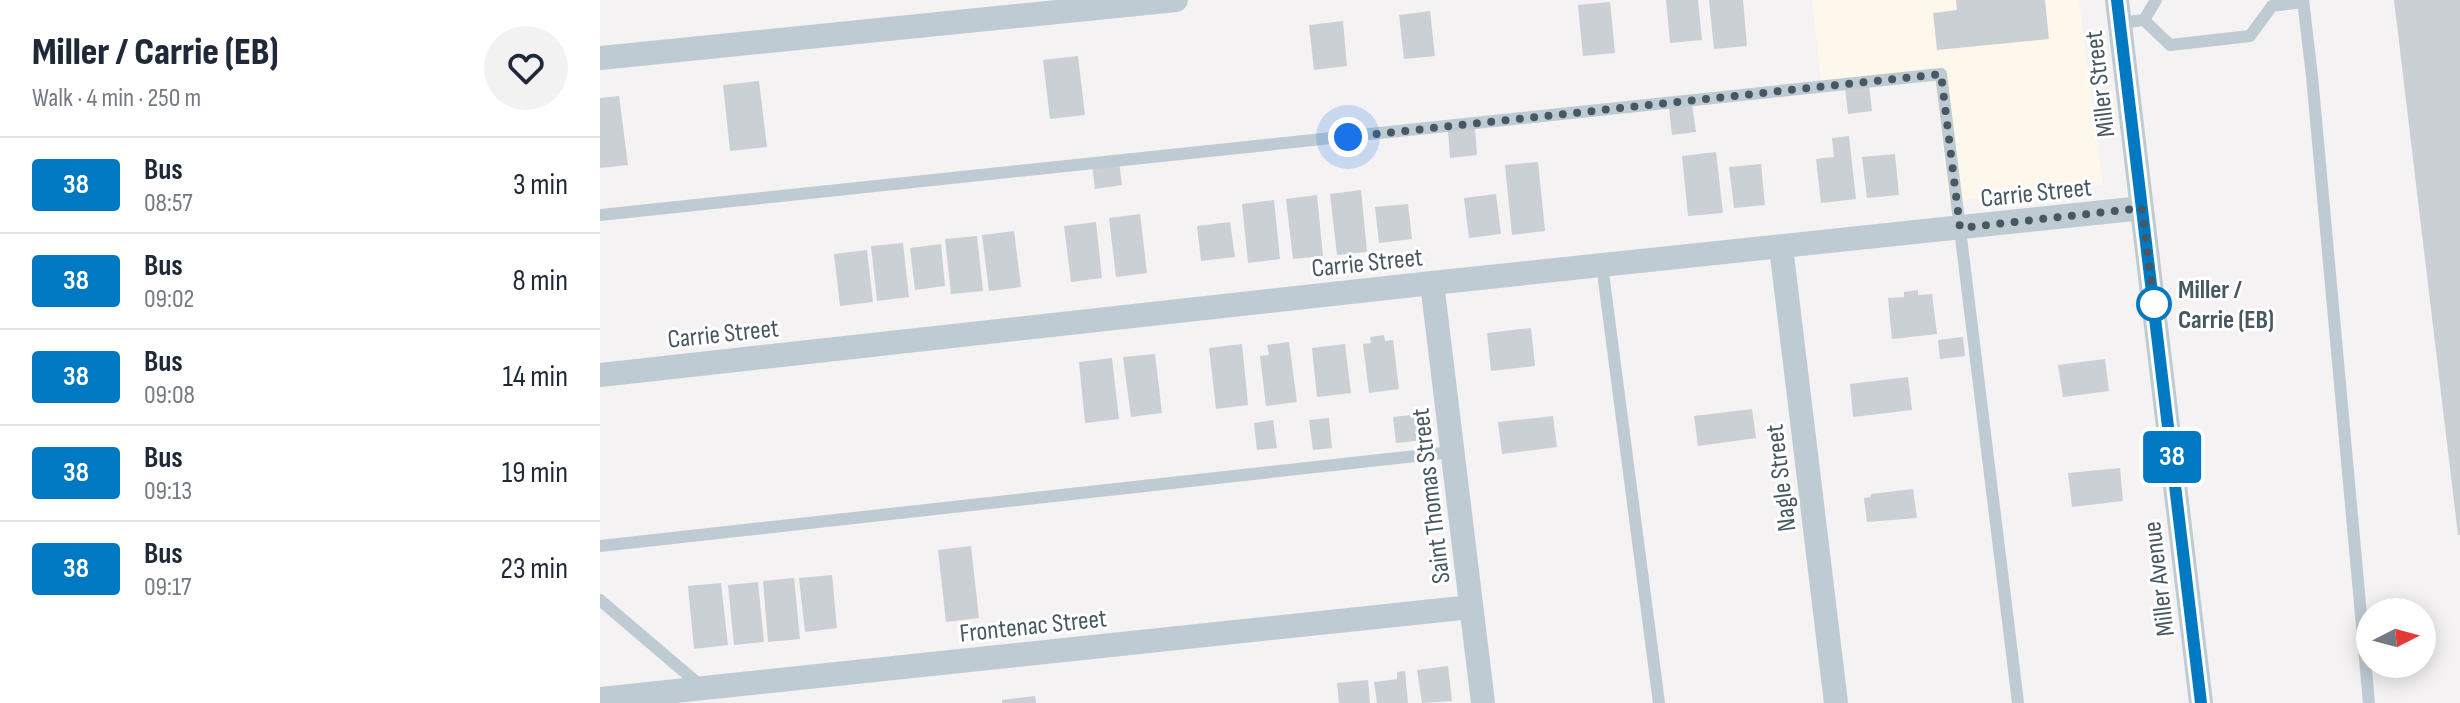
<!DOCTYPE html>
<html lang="en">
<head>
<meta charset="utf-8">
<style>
	body { margin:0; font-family:"Sofia Sans Condensed",sans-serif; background:#f2f2f3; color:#1f2937; height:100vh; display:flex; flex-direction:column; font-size:30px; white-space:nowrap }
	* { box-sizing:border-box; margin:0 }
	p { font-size:26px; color:#747a83 }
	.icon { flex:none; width:44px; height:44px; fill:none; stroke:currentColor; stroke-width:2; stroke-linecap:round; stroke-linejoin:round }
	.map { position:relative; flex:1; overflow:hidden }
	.sheet { display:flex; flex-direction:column; background:#fff; width:600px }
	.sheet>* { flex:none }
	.badge { padding:0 16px; border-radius:6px; font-size:28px; line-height:52px }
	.needle { width:52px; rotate:84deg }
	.fabs { position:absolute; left:1756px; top:598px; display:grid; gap:16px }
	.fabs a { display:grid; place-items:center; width:80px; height:80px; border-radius:50%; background:#fff; box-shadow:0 4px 20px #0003; font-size:40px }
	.you { position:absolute; width:40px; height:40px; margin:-20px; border:6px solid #fff; border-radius:50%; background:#1a73e8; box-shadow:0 0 0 12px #1a73e833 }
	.map>.badge { position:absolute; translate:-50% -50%; box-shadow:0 0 0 4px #fff }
	.round { display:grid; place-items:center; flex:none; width:84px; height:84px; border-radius:42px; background:#f2f2f3 }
	.headline { display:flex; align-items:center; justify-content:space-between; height:136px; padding:0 32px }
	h1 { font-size:38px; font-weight:800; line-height:60px }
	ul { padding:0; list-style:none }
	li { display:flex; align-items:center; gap:24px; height:96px; padding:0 32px; border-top:2px solid #e0e1e3 }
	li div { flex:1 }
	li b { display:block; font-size:30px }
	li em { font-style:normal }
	li .badge { min-width:88px; font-weight:700; text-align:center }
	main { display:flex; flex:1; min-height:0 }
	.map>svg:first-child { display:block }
	.commercial { fill:#fef7ec }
	.building { fill:#cbd0d5 }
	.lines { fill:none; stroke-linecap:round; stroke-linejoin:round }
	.lane { stroke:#becbd3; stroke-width:12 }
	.street { stroke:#becbd3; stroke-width:24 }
	.line-casing { stroke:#fff; stroke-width:18 }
	.line { stroke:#0079c2; stroke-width:12 }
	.walk { stroke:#475862; stroke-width:8; stroke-dasharray:0 14.4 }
	.stop-dot { fill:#fff; stroke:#0079c2; stroke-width:4 }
	.labels { text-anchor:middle; stroke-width:6; stroke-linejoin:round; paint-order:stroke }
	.street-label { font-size:26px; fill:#475862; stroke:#fff }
	.stop-label { font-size:26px; font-weight:bold; fill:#475862; stroke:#fff; text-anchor:start }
</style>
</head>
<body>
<main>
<section class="sheet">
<div class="headline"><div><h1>Miller / Carrie (EB)</h1><p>Walk · 4 min · 250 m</p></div><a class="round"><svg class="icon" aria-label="heart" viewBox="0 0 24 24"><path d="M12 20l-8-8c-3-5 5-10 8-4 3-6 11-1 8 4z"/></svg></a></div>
<ul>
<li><span class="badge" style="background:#0079c2;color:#fff">38</span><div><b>Bus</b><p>08:57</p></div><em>3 min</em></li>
<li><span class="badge" style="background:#0079c2;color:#fff">38</span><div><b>Bus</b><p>09:02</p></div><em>8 min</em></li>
<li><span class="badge" style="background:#0079c2;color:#fff">38</span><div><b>Bus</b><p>09:08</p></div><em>14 min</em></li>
<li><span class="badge" style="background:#0079c2;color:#fff">38</span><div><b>Bus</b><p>09:13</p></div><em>19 min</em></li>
<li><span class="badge" style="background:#0079c2;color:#fff">38</span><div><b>Bus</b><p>09:17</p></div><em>23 min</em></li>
</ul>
</section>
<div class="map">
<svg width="1860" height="703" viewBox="0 0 1860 703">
	<rect width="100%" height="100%" fill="#f4f2f2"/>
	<path class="commercial" d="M1212,0H1479L1503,185L1348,202L1335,70L1221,81Z"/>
	<path class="building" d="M1066,0H1098L1102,40L1070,43Z
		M1109,0H1143L1147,46L1114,49Z
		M1356,0H1445L1449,39L1337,50L1333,13L1357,10Z
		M1794,0H1860V535H1858Z
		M1010,2L1015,53L983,56L978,5Z
		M830,11L835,56L804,59L799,15Z
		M743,21L747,66L714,70L709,25Z
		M478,56L485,115L450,119L443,60Z
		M159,81L167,147L130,151L123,85Z
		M1269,85L1272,111L1248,114L1245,87Z
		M19,96L28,165L0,168V98Z
		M1092,105L1096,132L1072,135L1069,108Z
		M875,128L877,155L850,158L848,131Z
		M1249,136L1256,199L1221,203L1216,159L1234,157L1232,138Z
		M1116,152L1123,213L1088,216L1082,156Z
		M1295,154L1299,195L1267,198L1262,157Z
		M519,161L522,185L495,189L492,164Z
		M938,162L945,231L912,235L905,165Z
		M1161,164L1165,205L1134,208L1129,167Z
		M761,190L767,252L737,255L730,194Z
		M896,194L901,234L869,238L864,198Z
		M717,195L723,256L693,259L686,199Z
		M674,200L680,259L648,263L642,204Z
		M808,204L812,239L779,243L775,207Z
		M540,214L547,273L516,277L509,218Z
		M496,222L502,278L471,282L464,226Z
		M630,222L635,257L601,261L597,226Z
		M414,231L421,287L389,291L382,235Z
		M377,236L383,291L351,294L345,239Z
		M303,243L309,297L277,301L271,246Z
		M341,244L345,286L315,290L310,248Z
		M267,250L273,302L240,306L234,254Z
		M1318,290V295L1332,294L1337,334L1292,339L1288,298L1304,297V292Z
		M931,328L935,366L891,371L887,333Z
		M784,335L785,341L793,340L799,389L769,393L763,344L771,343L770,337Z
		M1363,337L1365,356L1340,359L1338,340Z
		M689,342L697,402L666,406L660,356L669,355L667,345Z
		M642,344L648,405L616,409L609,348Z
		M745,344L751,393L717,397L712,348Z
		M555,354L562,413L531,417L523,357Z
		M512,358L519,419L485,423L479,362Z
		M1505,359L1509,391L1463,397L1458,365Z
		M1308,377L1312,410L1253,417L1250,384Z
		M1152,409L1156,438L1098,446L1094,416Z
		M821,414L824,440L796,443L793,417Z
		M953,416L957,447L902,454L898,422Z
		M729,418L732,448L713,450L709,420Z
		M673,420L677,448L657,450L654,423Z
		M1520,468L1523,501L1472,507L1468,473Z
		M1313,489L1317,518L1267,522L1264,498L1271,497V494Z
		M371,546L379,618L346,622L338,550Z
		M232,575L237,628L205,632L199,578Z
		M194,578L200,639L168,642L163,581Z
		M158,582L164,642L134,645L128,585Z
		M121,583L128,645L94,649L88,586Z
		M848,666L852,701L822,703L817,670Z
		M805,671L808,703H777L774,682L797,679V672Z
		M768,680L770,703H739L737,683Z
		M435,696L436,703H402V700Z"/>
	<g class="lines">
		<path class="lane" d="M1703,0L1712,76L1769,703
			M1544,20L1556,0
			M1520,23L1544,20L1570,45L1650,36L1672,6L1703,2
			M0,215L1341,74L1418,703
			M1002,265L1059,703
			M0,546L852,452
			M0,600L101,686"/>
		<path class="street" d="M1517,0L1601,703
			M0,58L576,0
			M1181,247L1236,703
			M832,283L883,703
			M0,375L832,283L1542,208
			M0,699L871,607"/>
	</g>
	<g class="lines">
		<defs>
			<path id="line" d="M1517,0L1601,703"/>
		</defs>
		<use href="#line" class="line-casing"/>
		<use href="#line" class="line"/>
		<path class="walk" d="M748,137L1341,74L1360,228L1542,208L1554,304"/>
	</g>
	<circle class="stop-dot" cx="1554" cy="304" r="16"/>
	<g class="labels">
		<g class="street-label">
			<text transform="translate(1499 84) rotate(-97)" y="9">Miller Street</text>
			<text transform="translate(1436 192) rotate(-6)" y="9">Carrie Street</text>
			<text transform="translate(767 262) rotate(-6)" y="9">Carrie Street</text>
			<text transform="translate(123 333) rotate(-6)" y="9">Carrie Street</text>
			<text transform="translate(1180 478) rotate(-97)" y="9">Nagle Street</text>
			<text transform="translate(830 496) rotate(-97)" y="9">Saint Thomas Street</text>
			<text transform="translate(1558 579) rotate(-97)" y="9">Miller Avenue</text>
			<text transform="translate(433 625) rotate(-6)" y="9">Frontenac Street</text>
		</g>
		<g class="stop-label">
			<text x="1578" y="298">Miller /<tspan x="1578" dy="30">Carrie (EB)</tspan></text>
		</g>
	</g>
</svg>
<div class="fabs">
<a><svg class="needle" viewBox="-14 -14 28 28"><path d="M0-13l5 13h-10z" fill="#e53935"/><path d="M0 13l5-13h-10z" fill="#747a83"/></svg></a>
</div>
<div class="you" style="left:748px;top:137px"></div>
<b class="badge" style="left:1572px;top:457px;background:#0079c2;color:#fff">38</b>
</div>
</main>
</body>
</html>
